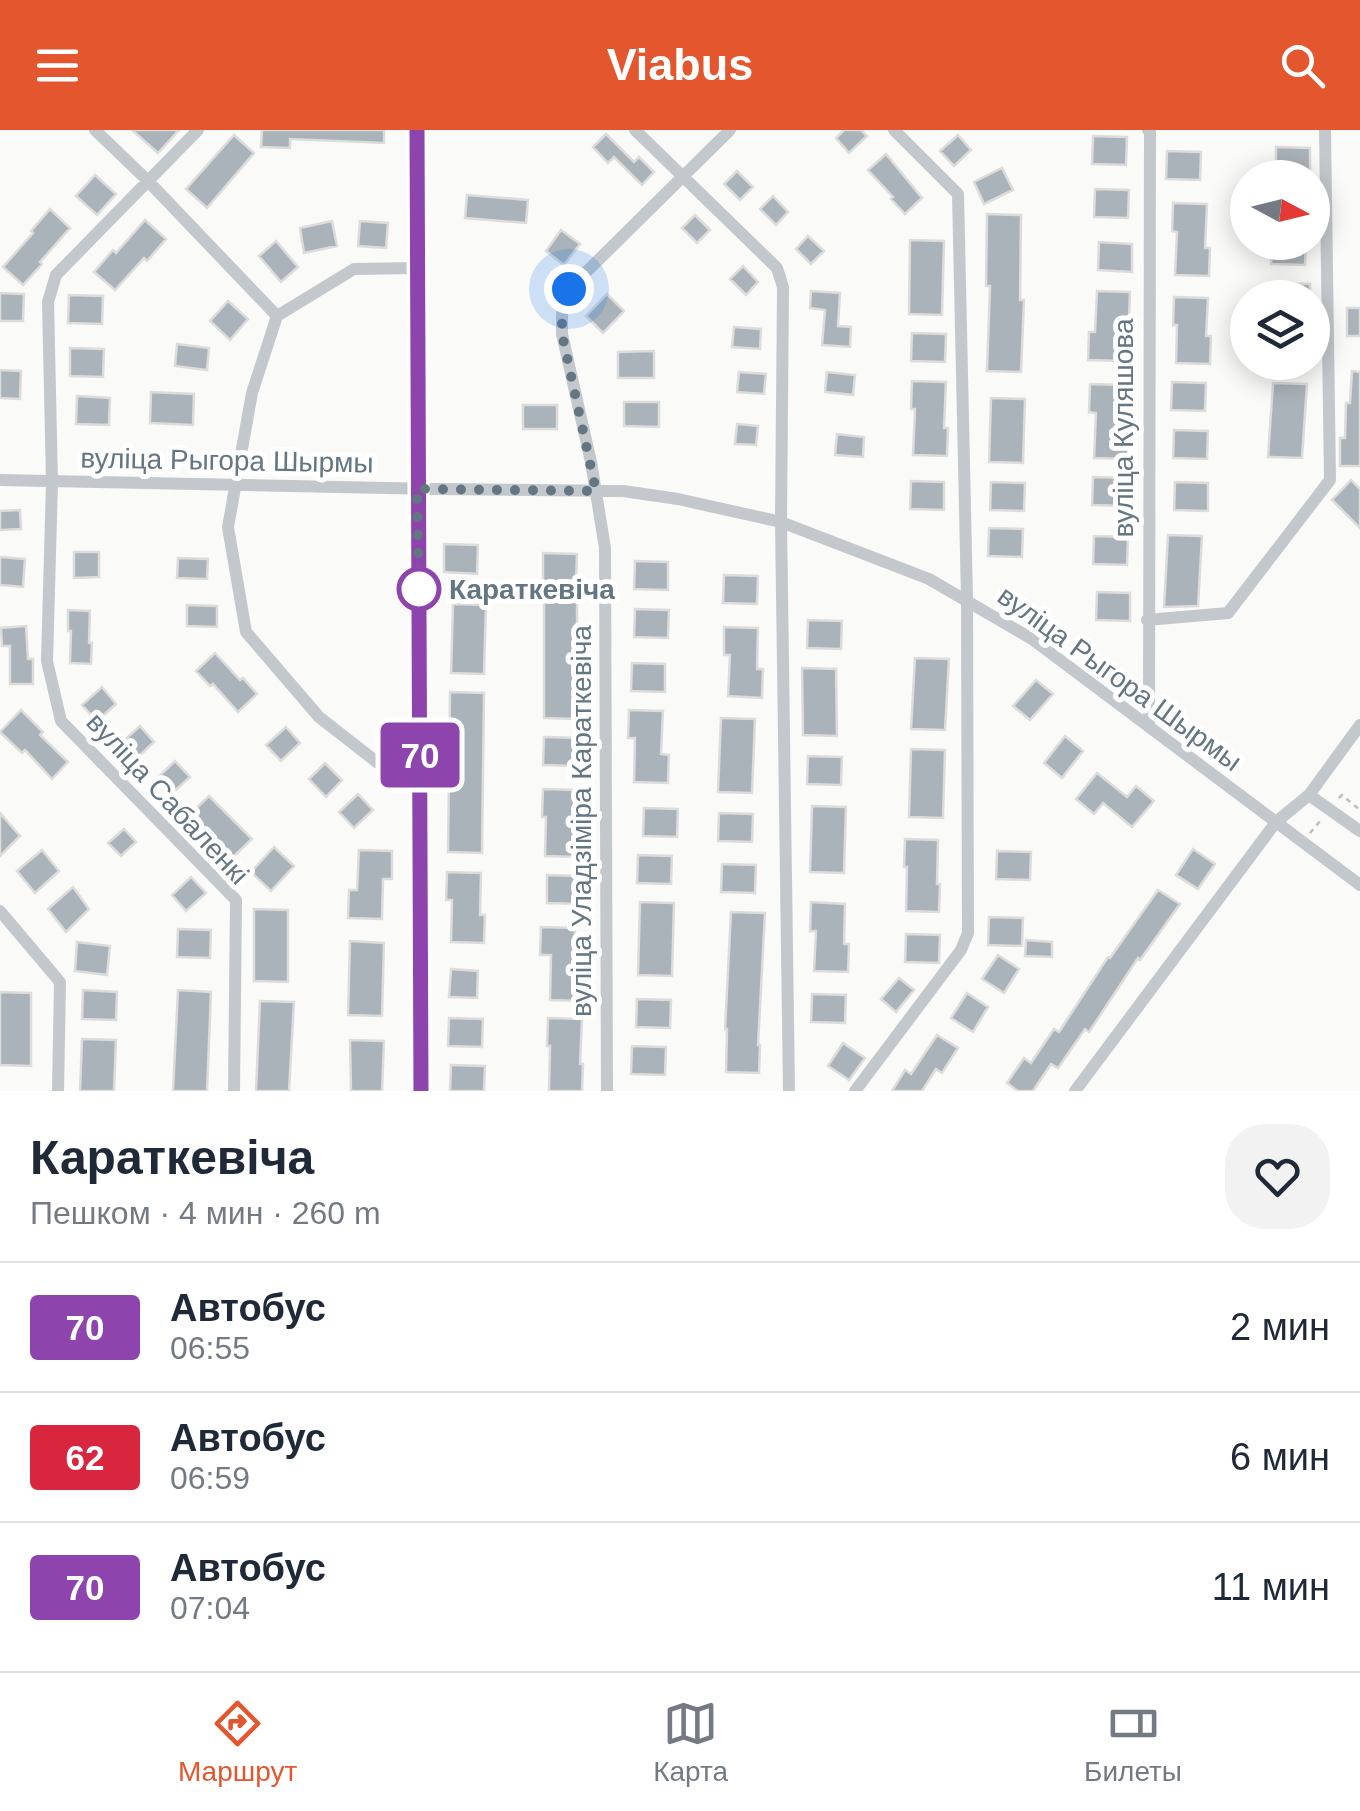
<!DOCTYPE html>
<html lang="ru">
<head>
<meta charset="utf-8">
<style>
	body { margin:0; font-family:Arial,sans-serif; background:#f2f2f3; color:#1f2937; height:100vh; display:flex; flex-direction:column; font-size:38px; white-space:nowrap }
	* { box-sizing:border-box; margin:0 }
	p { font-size:32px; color:#747a83 }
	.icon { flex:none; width:55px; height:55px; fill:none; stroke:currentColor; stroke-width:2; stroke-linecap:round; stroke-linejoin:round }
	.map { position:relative; height:961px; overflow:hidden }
	.details { display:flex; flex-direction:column; background:#fff; flex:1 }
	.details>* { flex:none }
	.badge { padding:0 20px; border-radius:8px; font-size:35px; line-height:65px }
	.needle { width:65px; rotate:97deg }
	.tools { position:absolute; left:1230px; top:30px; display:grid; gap:20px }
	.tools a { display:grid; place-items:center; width:100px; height:100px; border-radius:50%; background:#fff; box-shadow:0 5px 25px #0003; font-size:50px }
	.you { position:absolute; width:50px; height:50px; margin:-25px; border:8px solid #fff; border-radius:50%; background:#1a73e8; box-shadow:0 0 0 15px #1a73e833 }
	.map>.badge { position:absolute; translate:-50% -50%; box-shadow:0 0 0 5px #fff }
	.round { display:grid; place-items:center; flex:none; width:105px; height:105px; border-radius:40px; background:#f2f2f3 }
	.summary { display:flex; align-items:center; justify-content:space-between; height:170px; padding:0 30px }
	h1 { font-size:48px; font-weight:700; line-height:75px }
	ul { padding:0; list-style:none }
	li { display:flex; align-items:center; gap:30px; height:130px; padding:0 30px; border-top:2px solid #e0e1e3 }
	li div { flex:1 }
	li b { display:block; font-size:38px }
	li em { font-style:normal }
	li .badge { min-width:110px; font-weight:700; text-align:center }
	header { display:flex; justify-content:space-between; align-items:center; height:130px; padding:0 30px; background:#e4572e; color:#fff; font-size:45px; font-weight:700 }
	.tab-bar { display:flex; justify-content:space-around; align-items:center; height:140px; border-top:2px solid #e0e1e3; background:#fff; font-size:28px; color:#747a83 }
	.tab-bar a { display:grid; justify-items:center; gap:5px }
	.tab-bar .active { color:#e4572e }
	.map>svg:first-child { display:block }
	.building { fill:#aab3b9; stroke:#dcdcda; stroke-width:2.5 }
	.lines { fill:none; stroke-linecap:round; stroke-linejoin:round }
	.path { stroke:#bbbfc2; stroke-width:2.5; stroke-dasharray:5 5; stroke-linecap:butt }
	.minor { stroke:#c3c8cc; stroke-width:12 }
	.line-casing { stroke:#fff; stroke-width:22 }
	.line { stroke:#8e44ad; stroke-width:15 }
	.walk { stroke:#657683; stroke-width:10; stroke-dasharray:0 18 }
	.stop-dot { fill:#fff; stroke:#8e44ad; stroke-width:5 }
	.labels { text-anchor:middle; stroke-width:10; stroke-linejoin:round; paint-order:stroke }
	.street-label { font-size:28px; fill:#657683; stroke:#fff }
	.stop-label { font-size:28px; font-weight:bold; fill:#657683; stroke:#fff; text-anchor:start }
</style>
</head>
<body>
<header><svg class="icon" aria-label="menu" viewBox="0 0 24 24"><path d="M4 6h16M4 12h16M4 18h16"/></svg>Viabus<svg class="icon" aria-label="search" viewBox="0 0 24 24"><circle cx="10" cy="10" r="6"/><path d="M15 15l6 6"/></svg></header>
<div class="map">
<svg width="1360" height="961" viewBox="0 0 1360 961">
	<rect width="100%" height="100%" fill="#fafaf8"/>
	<path class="building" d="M132,0H179L158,23Z
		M262,0H384V13L290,9V18L261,17Z
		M844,0H861L867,6L849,23L836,8Z
		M606,4L634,32L639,27L654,42L642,55L614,27L608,33L593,17Z
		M234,5L254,23L207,78L186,59Z
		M958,5L971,20L954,36L940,21Z
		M1093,6L1127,7L1126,35L1092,34Z
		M1276,17L1310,18V46L1276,45Z
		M1167,21L1201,22L1200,50L1166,49Z
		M886,24L922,68L905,84L891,69L893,67L868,40Z
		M1002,38L1013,60L984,74L974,52Z
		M737,41L753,57L740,70L724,54Z
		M95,45L116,64L97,85L76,66Z
		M1095,59L1129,60L1128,88L1094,87Z
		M467,65L528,70L526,93L465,88Z
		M773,66L788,82L776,95L760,79Z
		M1173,73L1207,74L1205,118H1210L1209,146L1175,145L1177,102L1172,101Z
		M50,79L70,98L40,132L42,134L23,155L3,137L33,103L31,101Z
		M987,84L1021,85L1020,170H1024L1021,242L987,241L990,156H986Z
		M695,85L710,100L697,113L682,98Z
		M145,90L166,109L147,131L144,128L115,160L94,142L113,120L116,123Z
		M332,91L337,116L304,123L300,98Z
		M360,91L388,93L386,118L358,116Z
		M561,100L580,114L564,135L546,121Z
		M808,106L824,121L811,134L796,119Z
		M910,110L944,111L942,185L909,184Z
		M276,111L298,137L281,152L259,126Z
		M1099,112L1132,114V142L1098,140Z
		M1272,112H1306L1305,135L1271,134Z
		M743,136L758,152L746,165L730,149Z
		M1276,153L1310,154V168H1276Z
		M811,161L840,163L838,196L851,197L850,217L822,215L825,180L810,178Z
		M1097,161L1130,162L1129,190H1123L1122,231L1088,230L1089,202H1095Z
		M0,163L24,164L23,191H0Z
		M607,164L624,181L603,203L586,186Z
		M69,165L103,166L102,194L68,193Z
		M1174,167L1208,168L1206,206H1211L1210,234L1176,233L1177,195H1173Z
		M228,171L248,189L230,210L210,191Z
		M1347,178H1360V206H1347Z
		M734,197L761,199L760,219L732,217Z
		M912,203L946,204L945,232L911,231Z
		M177,214L209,218L207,240L175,236Z
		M70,218L104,219L103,247L70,246Z
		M654,221V248H618V222Z
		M0,240L21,241L20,269L0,268Z
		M1352,241L1360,242V336H1340V308H1345L1346,273H1350Z
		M739,242L766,244L764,264L737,262Z
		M827,242L855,245L853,265L825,262Z
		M912,251L946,252L944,298H948L947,326L913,325L915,279H911Z
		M1172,252L1206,253L1205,281L1171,280Z
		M1273,253L1307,254L1302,328L1268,327Z
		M1090,254L1124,255L1122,301H1129L1128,329L1094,328L1096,283L1089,282Z
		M151,262L194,264L193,295L150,293Z
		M77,266L110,268L109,295L76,294Z
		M991,268L1025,269L1023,333L989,332Z
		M624,272H659V297L624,296Z
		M523,275H557V299H523Z
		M737,294L758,296L756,315L735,314Z
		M1174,300L1208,301L1207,329L1173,328Z
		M837,304L864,307L863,327L835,325Z
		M1093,347L1127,348L1126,376L1092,375Z
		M1351,350L1360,359V398L1332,370Z
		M911,351L944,352V380L910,379Z
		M991,352L1025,353L1024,381L990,380Z
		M1175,352L1208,353V381L1174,380Z
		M20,380L21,399L0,400V381Z
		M989,398L1023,399L1022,427L988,426Z
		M1168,405L1202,406L1198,476L1164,477Z
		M1094,406L1128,407L1127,435L1093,434Z
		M444,414L478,415L477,444L444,442Z
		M74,422H99V447L74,448Z
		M543,423L577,424L576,452L543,451Z
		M0,427L25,429L23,457L0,455Z
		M178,428L208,429L207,449L177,448Z
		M635,431L668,432V460L634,459Z
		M724,445L758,446L757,474L723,473Z
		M1097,462L1130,463V491L1096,490Z
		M544,471L577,472V589L544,588Z
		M453,474L486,475L484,544L451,543Z
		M187,475L217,476V497L187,496Z
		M635,479L669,480L668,508L634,507Z
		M68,480L90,481L89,513H92L91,534L70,533L71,501H68Z
		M808,490L842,491L841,519L807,518Z
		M26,496L28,529H33V554H10V516H2L1,498Z
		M724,497L758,498L757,539H763L762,568L728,566L730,525H724Z
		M215,523L240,550L243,548L257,564L238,582L213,554L210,556L196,541Z
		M915,528L949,529L945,600L911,599Z
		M632,533L665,534V562L631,561Z
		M802,538L836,539L837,606L803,605Z
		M1036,550L1053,564L1030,590L1013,576Z
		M102,557L116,574L97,591L82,575Z
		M450,562L484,563L482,723L448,722Z
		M21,580L43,602L40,605L68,632L52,649L25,620L22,623L0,602Z
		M629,580L663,581L661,624L669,625L668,653L634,652L635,608H628Z
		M721,588L755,589L752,663L718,662Z
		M140,596L154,612L135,630L120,614Z
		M286,597L300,613L281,631L266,615Z
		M1065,606L1083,621L1062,648L1044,633Z
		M544,607L577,608L576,636L543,635Z
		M911,619L945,620L943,688L909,687Z
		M808,626L842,627L841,655L807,654Z
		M175,631L190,647L170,665L156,649Z
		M325,633L342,650L326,667L309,649Z
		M1097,643L1127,667L1136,656L1154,671L1132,697L1103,673L1094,684L1076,669Z
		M543,659L576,660L575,699H580L579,727L545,726L546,687H542Z
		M358,664L373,680L354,698L339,682Z
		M209,666L252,709L233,727L206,698L204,700L190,684Z
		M812,676L846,677L844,743L810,742Z
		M644,678L678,679L677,707L643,706Z
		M0,683L20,706L0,726Z
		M719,683L753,684L752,712L718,711Z
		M124,699L136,712L121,726L108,713Z
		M905,709L938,710L937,754H940L939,782L906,781L907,737H904Z
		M274,717L294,736L271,761L251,742Z
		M1193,719L1215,734L1198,759L1176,745Z
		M42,720L59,741L35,763L17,741Z
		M359,720L392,721V749H383L382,789L348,788L349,760H357Z
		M997,721L1031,722L1030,750L996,749Z
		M638,725L672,726L671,754L637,753Z
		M722,734L756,735L755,763L721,762Z
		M447,742L481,743L480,785H485L484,813L451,812L452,770H446Z
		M547,745L581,746V774L547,773Z
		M191,747L206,763L186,781L172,765Z
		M73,757L89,779L66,802L48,779Z
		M1158,760L1180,774L1140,830L1138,828L1089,902L1085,899L1058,938L1051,934L1033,961H1018L1007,953L1024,928L1031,933L1054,899L1059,902L1108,827L1110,828Z
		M640,772L674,773L672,846L638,845Z
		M811,772L845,774L844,814H849L848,842L814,841L816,801H810Z
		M254,779L288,780V852L254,851Z
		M731,782L765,783L758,915H760L759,943L726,942L727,899H725Z
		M989,787L1023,788L1022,816L988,815Z
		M541,797L575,798L574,843H584L583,871L550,870L551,825H540Z
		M178,799L211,800L210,828L177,827Z
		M906,804L940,805L939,833L905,832Z
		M1026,810L1052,812V827L1025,826Z
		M350,811L384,813L382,886L348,885Z
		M77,812L110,816L107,845L75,841Z
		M998,825L1019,839L1004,863L982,849Z
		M451,839L478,841L477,868L449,867Z
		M899,848L914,860L896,882L881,869Z
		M83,860L117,862L116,890L82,889Z
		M178,860L211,862L207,961H173Z
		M0,862L31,863V936L0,935Z
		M967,863L988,877L973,902L951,888Z
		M812,864L846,865L845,893L811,892Z
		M637,869L671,870L670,898L636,897Z
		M260,871L294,872L289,961H256Z
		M449,888L483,889L482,917L448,916Z
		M548,888L582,889L580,934H583L582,961H549L550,916H547Z
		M937,905L958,918L942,943L936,939L922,961H892L905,940L911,944Z
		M82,909L116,910L114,961H80Z
		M350,910L384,911L382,961H351Z
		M843,913L865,928L849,950L828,936Z
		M632,916L666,917L665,945L631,944Z
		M451,935L485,936L484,961H450Z"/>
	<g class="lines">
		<path class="path" d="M1339,668L1342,665L1360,680
			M1310,703L1321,690"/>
		<path class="minor" d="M95,0L147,50L277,186
			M198,0L56,145L48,172L52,352L47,531L61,591L236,770L234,961
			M417,0L421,961
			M635,0L777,138L783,157L781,392L789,961
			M1148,0L1150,2L1149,597
			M417,138L354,139L277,186L252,263L228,397L246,502L319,587L378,633L420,646
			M0,350L435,359L623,361L678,369L781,392L929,449L1032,509L1360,755
			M1147,490L1228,483L1330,350L1325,0
			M1309,665L1360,701
			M0,781L60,852L58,961
			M607,961L605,418L591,332L562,204V180L569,159L730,0
			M855,961L961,820L968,803L967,469L958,64L894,0
			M1075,961L1276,692L1309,665L1360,595"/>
	</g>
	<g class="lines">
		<defs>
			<path id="line" d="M417,0L421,961"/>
		</defs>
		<use href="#line" class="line-casing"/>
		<use href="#line" class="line"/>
		<path class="walk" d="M419,459L417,359L596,361L562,204V180L569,159"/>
	</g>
	<circle class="stop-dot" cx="419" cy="459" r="20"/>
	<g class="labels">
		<g class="street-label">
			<text transform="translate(1123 298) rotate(-90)" y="10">вуліца Куляшова</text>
			<text transform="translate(227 330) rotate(1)" y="10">вуліца Рыгора Шырмы</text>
			<text transform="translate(1120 548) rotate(36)" y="10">вуліца Рыгора Шырмы</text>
			<text transform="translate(168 668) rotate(47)" y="10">вуліца Сабаленкі</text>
			<text transform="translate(581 691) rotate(-90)" y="10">вуліца Уладзіміра Караткевіча</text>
		</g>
		<g class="stop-label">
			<text x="449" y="469">Караткевіча</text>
		</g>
	</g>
</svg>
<div class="tools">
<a><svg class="needle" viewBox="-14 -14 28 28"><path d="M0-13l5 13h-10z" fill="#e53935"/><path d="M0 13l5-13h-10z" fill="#747a83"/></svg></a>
<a><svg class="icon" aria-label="layers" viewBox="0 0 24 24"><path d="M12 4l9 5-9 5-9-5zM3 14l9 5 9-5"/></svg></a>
</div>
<div class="you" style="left:569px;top:159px"></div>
<b class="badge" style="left:420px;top:625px;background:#8e44ad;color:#fff">70</b>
</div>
<section class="details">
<div class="summary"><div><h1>Караткевіча</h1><p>Пешком · 4 мин · 260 m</p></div><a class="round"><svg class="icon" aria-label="heart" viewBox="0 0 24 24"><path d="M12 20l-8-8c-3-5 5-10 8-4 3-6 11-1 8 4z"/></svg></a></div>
<ul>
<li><span class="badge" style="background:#8e44ad;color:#fff">70</span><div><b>Автобус</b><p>06:55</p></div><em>2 мин</em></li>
<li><span class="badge" style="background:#d7263d;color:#fff">62</span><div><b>Автобус</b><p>06:59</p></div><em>6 мин</em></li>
<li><span class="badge" style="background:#8e44ad;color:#fff">70</span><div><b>Автобус</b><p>07:04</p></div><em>11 мин</em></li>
</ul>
</section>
<nav class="tab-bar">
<a class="active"><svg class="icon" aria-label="directions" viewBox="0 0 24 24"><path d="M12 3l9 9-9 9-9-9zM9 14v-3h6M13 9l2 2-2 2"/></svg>Маршрут</a>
<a><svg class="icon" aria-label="map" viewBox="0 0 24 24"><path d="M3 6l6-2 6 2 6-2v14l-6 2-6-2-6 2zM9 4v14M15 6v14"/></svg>Карта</a>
<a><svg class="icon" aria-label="tickets" viewBox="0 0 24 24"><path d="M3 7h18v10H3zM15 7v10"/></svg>Билеты</a>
</nav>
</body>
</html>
